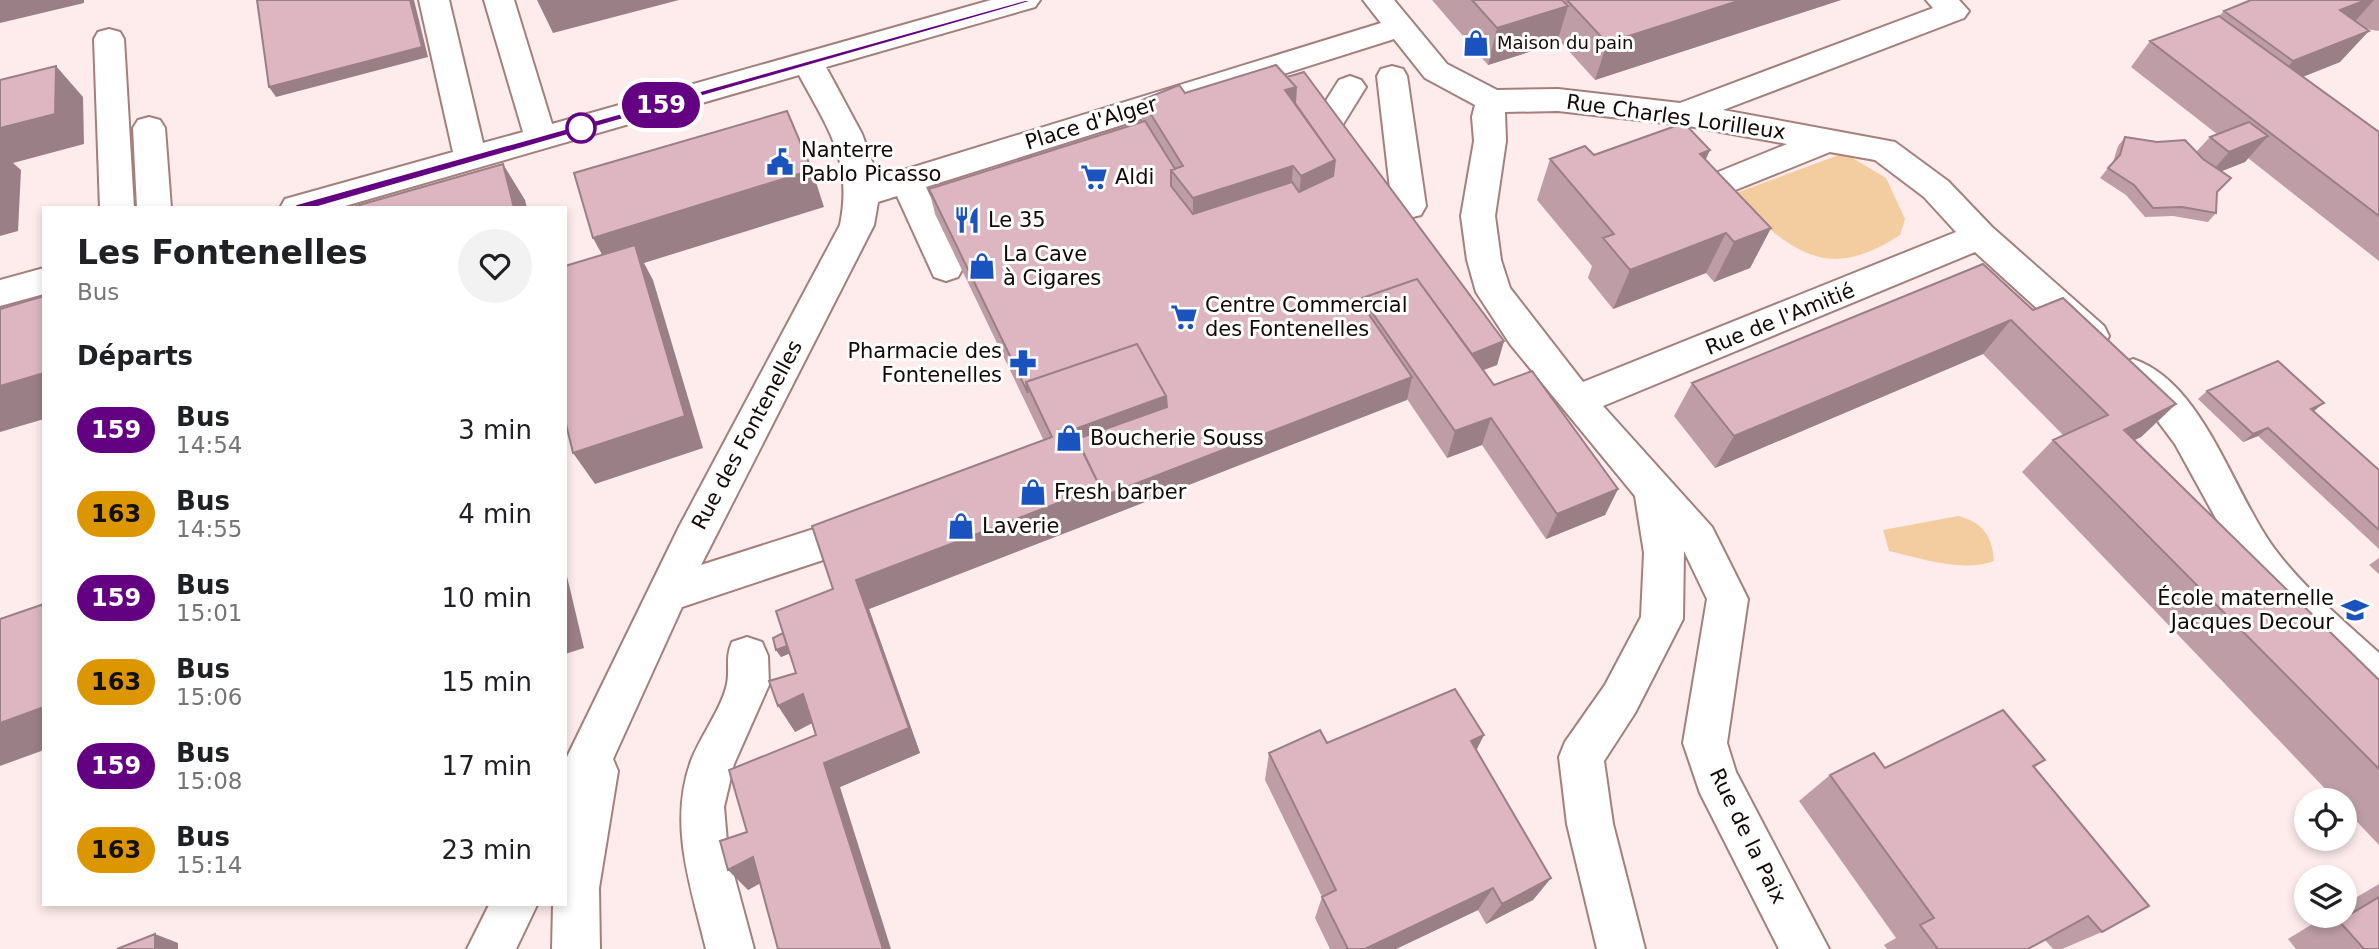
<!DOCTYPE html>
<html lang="fr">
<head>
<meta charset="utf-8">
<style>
	body { margin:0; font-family:"DejaVu Sans",sans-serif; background:#f2f2f2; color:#202124; height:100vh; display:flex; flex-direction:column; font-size:26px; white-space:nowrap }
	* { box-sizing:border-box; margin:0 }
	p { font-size:23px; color:#757577 }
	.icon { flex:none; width:38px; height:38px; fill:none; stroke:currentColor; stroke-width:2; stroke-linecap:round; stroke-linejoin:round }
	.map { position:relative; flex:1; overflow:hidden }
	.side { position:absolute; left:42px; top:206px; width:525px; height:700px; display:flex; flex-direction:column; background:#fff; border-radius:0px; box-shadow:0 4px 10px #0003 }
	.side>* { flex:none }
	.badge { padding:0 14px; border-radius:23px; font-size:24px; line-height:46px }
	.controls { position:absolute; left:2294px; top:788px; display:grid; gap:14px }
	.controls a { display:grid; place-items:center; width:63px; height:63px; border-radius:50%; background:#fff; box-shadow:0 4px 10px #0003; font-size:35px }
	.map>.badge { position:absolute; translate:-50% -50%; box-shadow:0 0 0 4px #fff }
	h2 { padding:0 35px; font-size:26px; line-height:63px }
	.round { display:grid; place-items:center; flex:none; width:74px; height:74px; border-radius:37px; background:#f2f2f2 }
	.summary { display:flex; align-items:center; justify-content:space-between; height:119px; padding:0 35px }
	h1 { font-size:33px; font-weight:800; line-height:52px }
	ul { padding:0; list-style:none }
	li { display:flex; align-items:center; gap:21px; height:84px; padding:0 35px }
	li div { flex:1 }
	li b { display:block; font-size:26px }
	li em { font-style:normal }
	li .badge { min-width:77px; font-weight:700; text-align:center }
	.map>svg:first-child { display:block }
	.green { fill:#f3cd9f }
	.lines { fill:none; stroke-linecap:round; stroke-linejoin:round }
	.minor-casing { stroke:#a47f7c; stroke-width:4 }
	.minor { fill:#fff; fill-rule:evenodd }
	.wall { fill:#be9da6 }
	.shaded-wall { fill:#9b7f87 }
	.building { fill:#ddb6c1; stroke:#9b7f87; stroke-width:2 }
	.line { fill:#640082; stroke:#fff; stroke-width:2 }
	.stop-dot { fill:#fff; stroke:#640082; stroke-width:3.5 }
	.labels { text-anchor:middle; stroke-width:6; stroke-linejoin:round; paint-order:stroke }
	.far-poi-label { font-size:18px; fill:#150808; stroke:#fefefe; text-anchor:start }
	.street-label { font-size:21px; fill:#150808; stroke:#fefefe }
	.poi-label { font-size:21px; fill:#150808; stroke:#fefefe; text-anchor:start }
</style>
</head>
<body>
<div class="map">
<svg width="2379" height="949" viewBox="0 0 2379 949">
	<rect width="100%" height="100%" fill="#fdeceb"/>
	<path class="green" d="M1844,153L1886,178L1905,219L1900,235C1820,287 1792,245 1728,196Z
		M1958,516C1983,522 1992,536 1994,561C1963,573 1920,558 1889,551L1883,530Z"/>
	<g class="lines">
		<defs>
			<path id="minor" d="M419,0H449L483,143L523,132L484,0H514L552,124L991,0H1040L1035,7L826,67L862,134L878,178L1381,23L1363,0H1394L1447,64L1497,90L1558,89L1680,103L1933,8L1926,0H1959L1969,11L1964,18L1723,110L1895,142L1948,181L1992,227L2104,326L2109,336L2104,346L2091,350L2078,346L1975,252L1603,406L1712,527L1748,599L1727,743L1736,772L1829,949H1779L1700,793L1683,743L1707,599L1684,551L1683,619L1635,713L1604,761L1613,824L1645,949H1597L1567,824L1559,757L1565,742L1605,685L1641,617L1644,553L1635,496L1510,344L1476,292L1467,260L1461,216L1474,141L1472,117L1475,105L1425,78L1394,39L926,187L963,268L958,277L946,281L934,277L897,196L878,202L874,225L701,565L842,520L856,525L862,537L856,549L682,607L613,759L618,771L599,888L600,949H552L553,905H565V761L679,527L840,225C853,161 828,129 799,75L338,208H280L285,199L453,152ZM1558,111L1683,125L1787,144L1701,179L1697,187L1701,195L1713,199L1830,152L1875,160L1924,197L1956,232L1583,382L1510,288L1501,260L1495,216L1506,141L1505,112Z
				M109,29L120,32L124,39L134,208H100L94,39L98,32Z
				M1392,66L1403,69L1407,76L1426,206L1421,215L1409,218L1397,215L1392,206L1377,76L1381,69Z
				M1350,76L1361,80L1366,87L1337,134L1326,137L1315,134L1310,126L1339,80Z
				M149,117L160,120L165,128L171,208H137L133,128L138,120Z
				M44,268V294L0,306V280Z
				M2133,359C2205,383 2234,497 2277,552C2306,590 2344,621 2379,653V701L2364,695L2275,609L2247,575L2175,444L2151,412L2120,384L2115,374L2120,364Z
				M747,637L762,642L768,656L769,685L734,764L724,807L728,853L754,949H706C691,887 668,824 691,761C700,737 722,708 727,684C730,668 725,658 732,642Z
				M489,905H537L516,949H467Z"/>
		</defs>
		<use href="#minor" class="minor-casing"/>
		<use href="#minor" class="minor"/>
	</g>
	<path class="wall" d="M1432,0H1562L1564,1V0H1841L1595,80L1558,39L1557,43L1488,65Z
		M2251,0H2379V31L2366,29L2340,62L2303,77L2379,132V261L2248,158L2245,162L2221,171L2217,193L2216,213L2208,222L2173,216L2145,217L2126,195L2100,178L2113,162L2118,146L2125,137L2196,152L2210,137L2217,134L2131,67L2150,41L2219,16L2224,11Z
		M1276,65L1504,341L1497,365L1483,370L1494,385L1618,489L1605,515L1546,539L1482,445L1447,458L1407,399L1104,518L869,609L920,753L840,787L760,883L748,890L747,832L816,735L812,723L795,732L796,673L790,653L781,657L776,650L783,633L1044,441L935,214L929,189L1142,122V100L1185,93Z
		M1594,155L1706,160L1771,228L1750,268L1714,282L1706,273L1613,309L1588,278L1592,266L1537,200L1550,159Z
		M2033,310L2176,404L2141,437L2134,440L2379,680V845L2345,809V800H2336L2022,472L2053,440L2063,435L1983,354L1715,468L1674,416L1692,383Z
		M2207,391L2313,412L2379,470V549L2258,436L2243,442L2198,399Z
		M2379,558V574L2369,565Z
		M1327,743L1477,750L1551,878L1533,900L1486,924L1478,910L1396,949H1330L1315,918L1322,897L1265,780L1269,753Z
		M2045,760L2034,768L2102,932L2062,949H2053L2045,940L2028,949H1887L1884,945L1896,938L1799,801L1830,775L1885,768Z
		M2379,884V949H2296L2288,939L2327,915H2345V904Z"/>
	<path class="shaded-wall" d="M0,0H84V3L0,23Z
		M410,0H414L428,57L276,97L269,87Z
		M537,0H679L553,33Z
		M1741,0H1841L1595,80L1607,43Z
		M2366,0H2374L2351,26L2340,10Z
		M1568,6L1557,43L1488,65L1497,28Z
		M2369,31L2340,62L2266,91L2293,61Z
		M56,66L83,97L84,144L13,163L21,170L18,231L0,236V128Z
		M1296,87L1293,119L1285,90Z
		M2268,136L2245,162L2207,177L2229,152Z
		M1710,150L1692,191L1700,154Z
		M1335,160L1330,201L1297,216L1301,176Z
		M503,164L525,200L527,208H514Z
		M1293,166L1290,207L1193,239V198Z
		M812,170L824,207L644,263L653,280L703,448L595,484L573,453L612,273L593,238Z
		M1771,228L1750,268L1714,282L1734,242Z
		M1726,233L1706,273L1613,309L1630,270Z
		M2011,320L1983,354L1715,468L1734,436Z
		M1504,341L1497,365L1462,378L1468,355Z
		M44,373V419L0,432V386Z
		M1412,377L1407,400L1104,518L1101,497Z
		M1166,396L1167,429L1083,460L1072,430Z
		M2324,403L2314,411L2311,409Z
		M2176,404L2141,437L2090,462L2124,430Z
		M1491,418L1482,445L1447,458L1455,431Z
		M2268,428L2258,436L2243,442L2253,434Z
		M1100,487L1104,518L869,609L920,753L840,787L891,949H883L824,763L856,580Z
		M1618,489L1605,515L1546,539L1557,514Z
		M565,568L584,648L565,654Z
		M792,644L796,651L781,657L776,650Z
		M803,694L818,720L795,732L778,706Z
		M44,707V750L0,766V723Z
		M1484,735L1470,763L1471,741Z
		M753,857L772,877L748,890L728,870Z
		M1551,878L1533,900L1486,924L1502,904Z
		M1493,888L1478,910L1396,949H1365Z
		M155,934L178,943V949H155Z"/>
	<path class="building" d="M257,0H410L422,47L269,87Z
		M1472,0H1562L1568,6L1497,28Z
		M1567,0H1741L1607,43Z
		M2251,0H2366L2340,10L2369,31L2293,61L2224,11Z
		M2219,16L2379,132V216L2150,41Z
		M1276,65L1296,87L1285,90L1335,160L1301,176L1293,166L1193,198L1171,170L1183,166L1142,100L1179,85L1185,93Z
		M56,66L55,114L0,128V80Z
		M1304,72L1504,341L1472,354L1417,279L1362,298L1361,303L1412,377L1101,497L1100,487L1077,439L1167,407L1166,396L1137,344L1026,382L1028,393L929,189L1145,121L1175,169L1171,170V186L1193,214L1292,182L1299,192L1333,176L1335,160L1295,103L1296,87L1287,77Z
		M787,111L812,170L593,238L574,173Z
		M2249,122L2268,136L2229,152L2210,137Z
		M1684,123L1710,150L1700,154L1771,228L1734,242L1726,233L1630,270L1603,238L1614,234L1550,159L1585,146L1594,155Z
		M2125,137L2157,142L2185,140L2203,159L2231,178L2217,192L2216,213L2182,207L2153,208L2134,185L2108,168L2120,155Z
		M503,164L514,208H349Z
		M635,245L685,416L573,453L565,420V266Z
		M1983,264L2033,310L2063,298L2176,404L2124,430L2379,680V769L2053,440L2108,415L2011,320L1734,436L1692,383Z
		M1417,279L1494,385L1532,371L1618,489L1557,514L1491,418L1455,431L1362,298Z
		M44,296V373L0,386V309Z
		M1137,344L1166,396L1072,430L1100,487L856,580L909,728L824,763L883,949H778L753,857L728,870L720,841L747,832L729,770L816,735L803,694L778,706L769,681L796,673L776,611L833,589L812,526L1052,437L1026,382Z
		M2278,361L2324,403L2311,409L2379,470V530L2268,428L2253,434L2207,391Z
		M44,604V707L0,723V619Z
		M783,633L787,646L776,650L773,638Z
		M1455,689L1484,735L1471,741L1551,878L1502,904L1493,888L1365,949H1348L1322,897L1336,890L1269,753L1320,730L1327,743Z
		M2003,710L2045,760L2033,766L2149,906L2102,932L2088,916L2028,949H1938L1920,925L1934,918L1830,775L1874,753L1885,768Z
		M2379,897V949H2364L2339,921Z
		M155,934V949H117Z"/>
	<path class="line" d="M1025,0H1030L1029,2L297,213L291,208L297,204Z"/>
	<defs>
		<symbol id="shop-bare" viewBox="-9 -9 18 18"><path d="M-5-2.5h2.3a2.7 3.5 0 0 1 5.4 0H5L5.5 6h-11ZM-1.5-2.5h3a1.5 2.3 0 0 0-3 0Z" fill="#1a52be" stroke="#fefefe" stroke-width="2.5" paint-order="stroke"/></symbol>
		<symbol id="civic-bare" viewBox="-9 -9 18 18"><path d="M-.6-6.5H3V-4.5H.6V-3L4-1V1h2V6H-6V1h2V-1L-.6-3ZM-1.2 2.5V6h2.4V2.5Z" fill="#1a52be" stroke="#fefefe" stroke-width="2.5" paint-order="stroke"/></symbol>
		<symbol id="supermarket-bare" viewBox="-9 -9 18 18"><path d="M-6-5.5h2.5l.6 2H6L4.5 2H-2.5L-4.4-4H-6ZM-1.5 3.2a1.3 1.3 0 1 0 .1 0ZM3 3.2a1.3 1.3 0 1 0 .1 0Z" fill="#1a52be" stroke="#fefefe" stroke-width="2.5" paint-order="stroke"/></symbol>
		<symbol id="restaurant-bare" viewBox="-9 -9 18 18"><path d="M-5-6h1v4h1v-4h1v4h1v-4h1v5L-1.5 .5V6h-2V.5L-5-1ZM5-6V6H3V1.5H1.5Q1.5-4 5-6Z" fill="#1a52be" stroke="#fefefe" stroke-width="2.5" paint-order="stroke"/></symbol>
		<symbol id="pharmacy-bare" viewBox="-9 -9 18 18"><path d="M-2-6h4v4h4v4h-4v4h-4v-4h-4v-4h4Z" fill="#1a52be" stroke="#fefefe" stroke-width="2.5" paint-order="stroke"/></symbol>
		<symbol id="school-bare" viewBox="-9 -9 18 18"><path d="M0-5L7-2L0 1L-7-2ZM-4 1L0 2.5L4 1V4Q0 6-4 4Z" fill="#1a52be" stroke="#fefefe" stroke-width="2.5" paint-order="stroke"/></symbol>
	</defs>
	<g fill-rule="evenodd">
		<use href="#shop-bare" x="1457" y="24" width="38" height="38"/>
		<use href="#civic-bare" x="761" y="143" width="38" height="38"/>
		<use href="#supermarket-bare" x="1075" y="158" width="38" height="38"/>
		<use href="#restaurant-bare" x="948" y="201" width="38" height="38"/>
		<use href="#shop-bare" x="963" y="247" width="38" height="38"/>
		<use href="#supermarket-bare" x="1165" y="298" width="38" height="38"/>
		<use href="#pharmacy-bare" x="1004" y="344" width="38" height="38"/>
		<use href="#shop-bare" x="1050" y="419" width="38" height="38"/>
		<use href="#shop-bare" x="1014" y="473" width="38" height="38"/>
		<use href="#shop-bare" x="942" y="507" width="38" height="38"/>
		<use href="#school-bare" x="2336" y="591" width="38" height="38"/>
	</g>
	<circle class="stop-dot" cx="581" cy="128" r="14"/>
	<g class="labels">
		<g class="far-poi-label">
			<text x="1497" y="49">Maison du pain</text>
		</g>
		<g class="street-label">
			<text transform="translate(1676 117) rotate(8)" y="7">Rue Charles Lorilleux</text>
			<text transform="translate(1091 123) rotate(-17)" y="7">Place d'Alger</text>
			<text transform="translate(1780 319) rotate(-22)" y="7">Rue de l'Amitié</text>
			<text transform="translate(747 435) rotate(-62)" y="7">Rue des Fontenelles</text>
			<text transform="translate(1748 836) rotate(64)" y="7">Rue de la Paix</text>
		</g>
		<g class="poi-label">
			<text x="801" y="157">Nanterre<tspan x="801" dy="24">Pablo Picasso</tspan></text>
			<text x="1115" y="184">Aldi</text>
			<text x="988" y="227">Le 35</text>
			<text x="1003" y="261">La Cave<tspan x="1003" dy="24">à Cigares</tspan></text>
			<text x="1205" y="312">Centre Commercial<tspan x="1205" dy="24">des Fontenelles</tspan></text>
			<text x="1002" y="358" text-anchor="end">Pharmacie des<tspan x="1002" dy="24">Fontenelles</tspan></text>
			<text x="1090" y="445">Boucherie Souss</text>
			<text x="1054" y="499">Fresh barber</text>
			<text x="982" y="533">Laverie</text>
			<text x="2334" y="605" text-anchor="end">École maternelle<tspan x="2334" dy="24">Jacques Decour</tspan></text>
		</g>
	</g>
</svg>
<div class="controls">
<a><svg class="icon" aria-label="locate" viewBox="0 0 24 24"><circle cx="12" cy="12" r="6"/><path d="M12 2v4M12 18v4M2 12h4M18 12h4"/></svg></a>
<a><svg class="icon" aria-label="layers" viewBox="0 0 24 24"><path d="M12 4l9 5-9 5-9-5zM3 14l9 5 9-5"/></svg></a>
</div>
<b class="badge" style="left:661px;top:105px;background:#640082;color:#fff">159</b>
<section class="side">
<div class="summary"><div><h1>Les Fontenelles</h1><p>Bus</p></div><a class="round"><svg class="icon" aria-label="heart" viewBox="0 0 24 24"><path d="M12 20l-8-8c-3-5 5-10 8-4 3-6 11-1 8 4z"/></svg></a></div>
<h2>Départs</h2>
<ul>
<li><span class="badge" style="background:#640082;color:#fff">159</span><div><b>Bus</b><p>14:54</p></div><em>3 min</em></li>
<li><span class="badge" style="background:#dc9600;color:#111">163</span><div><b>Bus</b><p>14:55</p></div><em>4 min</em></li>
<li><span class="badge" style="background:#640082;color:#fff">159</span><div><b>Bus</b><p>15:01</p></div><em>10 min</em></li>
<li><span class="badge" style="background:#dc9600;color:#111">163</span><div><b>Bus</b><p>15:06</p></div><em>15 min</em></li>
<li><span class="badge" style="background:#640082;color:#fff">159</span><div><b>Bus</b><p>15:08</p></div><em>17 min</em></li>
<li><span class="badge" style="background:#dc9600;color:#111">163</span><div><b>Bus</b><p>15:14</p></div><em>23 min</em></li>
</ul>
</section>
</div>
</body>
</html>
